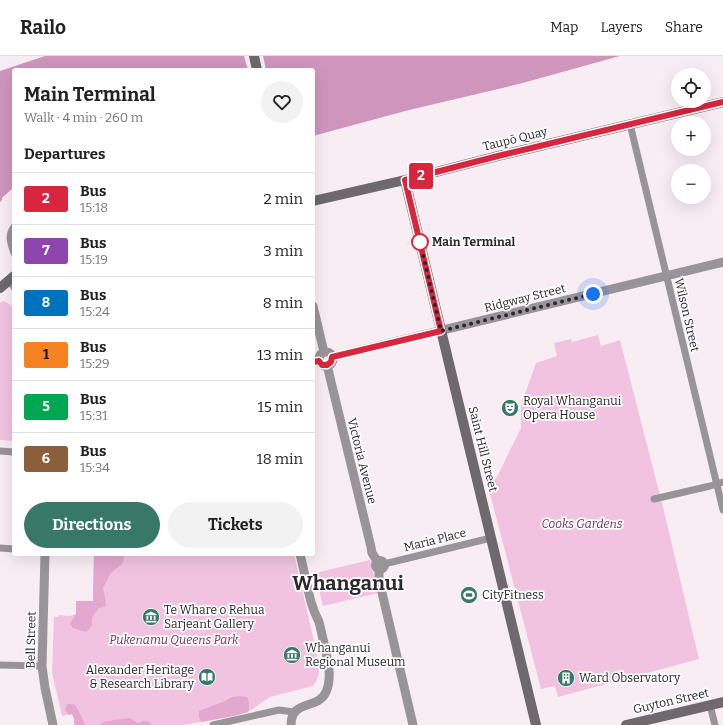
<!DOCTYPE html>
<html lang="en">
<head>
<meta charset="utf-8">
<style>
	body { margin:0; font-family:Bitter,serif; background:#f2f2f2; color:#222; height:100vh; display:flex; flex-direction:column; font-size:15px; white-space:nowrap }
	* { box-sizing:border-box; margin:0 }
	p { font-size:13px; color:#767676 }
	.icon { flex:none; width:22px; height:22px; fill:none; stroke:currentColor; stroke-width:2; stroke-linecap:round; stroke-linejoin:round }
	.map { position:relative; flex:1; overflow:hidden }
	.side { position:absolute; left:12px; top:12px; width:303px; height:488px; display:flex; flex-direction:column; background:#fff; border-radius:4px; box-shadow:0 4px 16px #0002 }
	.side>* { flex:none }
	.badge { padding:0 8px; border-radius:3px; font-size:14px; line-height:26px }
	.tools { position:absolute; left:671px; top:12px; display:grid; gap:8px }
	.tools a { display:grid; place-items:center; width:40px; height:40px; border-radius:50%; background:#fff; box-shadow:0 4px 16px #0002; font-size:20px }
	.you { position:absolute; width:20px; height:20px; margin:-10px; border:3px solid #fff; border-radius:50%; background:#1a73e8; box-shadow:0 0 0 6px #1a73e833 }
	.map>.badge { position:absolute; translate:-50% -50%; box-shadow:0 0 0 2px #fff }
	h2 { padding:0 12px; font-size:15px; line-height:36px }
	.round { display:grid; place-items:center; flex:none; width:42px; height:42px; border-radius:21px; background:#f2f2f2 }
	.summary { display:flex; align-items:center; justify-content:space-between; height:68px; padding:0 12px }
	h1 { font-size:19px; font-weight:700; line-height:30px }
	.button { display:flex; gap:8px; margin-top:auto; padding:8px 12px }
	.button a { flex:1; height:46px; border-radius:24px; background:#377869; color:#fff; font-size:16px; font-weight:700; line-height:46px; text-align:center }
	.button a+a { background:#f2f2f2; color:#222 }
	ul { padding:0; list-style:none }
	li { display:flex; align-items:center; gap:12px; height:52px; padding:0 12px; border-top:1px solid #e0e0e0 }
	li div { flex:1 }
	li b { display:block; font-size:15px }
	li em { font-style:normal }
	li .badge { min-width:44px; font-weight:700; text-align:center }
	header { display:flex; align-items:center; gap:24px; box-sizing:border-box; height:56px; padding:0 20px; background:#fff; border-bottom:1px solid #e0e0e0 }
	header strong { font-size:19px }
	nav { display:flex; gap:22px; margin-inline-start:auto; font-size:14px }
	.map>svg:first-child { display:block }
	.green { fill:#f1c3e1 }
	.forest { fill:#e4a7d0 }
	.water { fill:#d095bd }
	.pier { fill:#f9edf4 }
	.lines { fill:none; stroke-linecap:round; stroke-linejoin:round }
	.minor { stroke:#999497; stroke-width:7 }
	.tertiary { stroke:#999497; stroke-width:9 }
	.secondary { stroke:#6f686c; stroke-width:10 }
	.line-casing { stroke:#fff; stroke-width:9 }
	.line { stroke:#d7263d; stroke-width:6 }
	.walk { stroke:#2b272a; stroke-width:4; stroke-dasharray:0 7.2 }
	.stop-dot { fill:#fff; stroke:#d7263d; stroke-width:2 }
	.labels { text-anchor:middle; stroke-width:3.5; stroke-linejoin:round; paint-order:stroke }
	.street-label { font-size:12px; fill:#2b272a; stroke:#fefefe }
	.stop-label { font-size:12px; font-weight:bold; fill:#2b272a; stroke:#fefefe; text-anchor:start }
	.poi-label { font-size:12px; fill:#2b272a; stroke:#fefefe; text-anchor:start }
	.park-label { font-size:12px; font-style:italic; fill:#752f62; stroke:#fefefe }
	.town-label { font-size:20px; font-weight:bold; fill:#2b272a; stroke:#fefefe }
</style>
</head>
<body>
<header>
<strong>Railo</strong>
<nav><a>Map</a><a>Layers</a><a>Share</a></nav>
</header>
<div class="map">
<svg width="723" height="669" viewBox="0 0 723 669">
	<rect width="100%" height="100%" fill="#f9edf4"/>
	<path class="green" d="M3,245L11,249L14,259V385L0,384V247Z
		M598,279L601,290L620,284L663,451L699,603L558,641L555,630L541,633L487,426L496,423L521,372V349L536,307L557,300L554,287L571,283L572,286Z
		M94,498H294L318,603C320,614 320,621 313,630L270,641L248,656L234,660L183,669H75L74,667V663L72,658L62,660L52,617L54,561H58L59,559L70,560L76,558V545H93Z
		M370,504L378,537L323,550L315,517Z"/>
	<path class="forest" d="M94,498H122L124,503L122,508L111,517L103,532L105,541L106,550L99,552L95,557L92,562V570L86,576L73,572L70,568L72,564L76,558V545H93Z
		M240,640L247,641C249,646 250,650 248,656L234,660L201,666L199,661V655L225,645L232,641Z
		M67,648H74L79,655L85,669H75L74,667V663L72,658L69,659L65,654Z
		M129,662C132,664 136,665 138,667L144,665L150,666L151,669H100L103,666L108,665Z"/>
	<path class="water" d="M45,0H620L519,28L409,54L313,80V14H14V131L2,142V144L0,146V15Z"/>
	<path class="pier" d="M244,0H263L266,14H248Z"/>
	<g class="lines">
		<path class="minor" d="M630,68L723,454
			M14,171C7,180 11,188 14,197
			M8,224L14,231
			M0,395L14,396
			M654,443L710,430L723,426
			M0,492L14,493
			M384,508L491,482
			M0,609L42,610
			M710,649L715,669
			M213,669L279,654L294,656"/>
		<path class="tertiary" d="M313,250L324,296
			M319 303a7 7 0 1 1 14 0a7 7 0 1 1-14 0Z
			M332,301L723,206
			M327,309L371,491L372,497L377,505
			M45,498L42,610L45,632L53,669
			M375.5 509a4.5 4.5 0 1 1 9 0a4.5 4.5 0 1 1-9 0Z
			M379,513V523L380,528L413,669
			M291,669C291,643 318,654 326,636C333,620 327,603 324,587C322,580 321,573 319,566C316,560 313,553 311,546C307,531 304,514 300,498"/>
		<path class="secondary" d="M254,0L257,14
			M405,124L452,320L536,669
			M313,145L405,124L498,100L723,46
			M0,232L14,220
			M626,669L723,646"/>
	</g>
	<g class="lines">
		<defs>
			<path id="line" d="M313,306L319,305L322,309H327L331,306L332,301L441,275L405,124L498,100L723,46"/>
		</defs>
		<use href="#line" class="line-casing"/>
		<use href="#line" class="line"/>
		<path class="walk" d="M420,186L441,275L593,238"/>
	</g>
	<defs>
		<symbol id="theatre-disc" viewBox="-11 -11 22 22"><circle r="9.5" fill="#377869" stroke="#fefefe"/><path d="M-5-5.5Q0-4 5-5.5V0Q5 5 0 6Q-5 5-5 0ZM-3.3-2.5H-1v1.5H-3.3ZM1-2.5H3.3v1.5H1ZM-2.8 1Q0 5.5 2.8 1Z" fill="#fff"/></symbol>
		<symbol id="stadium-disc" viewBox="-11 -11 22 22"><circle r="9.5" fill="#377869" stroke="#fefefe"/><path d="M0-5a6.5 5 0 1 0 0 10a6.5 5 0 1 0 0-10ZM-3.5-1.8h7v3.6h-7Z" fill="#fff"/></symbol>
		<symbol id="museum-disc" viewBox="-11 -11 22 22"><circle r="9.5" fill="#377869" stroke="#fefefe"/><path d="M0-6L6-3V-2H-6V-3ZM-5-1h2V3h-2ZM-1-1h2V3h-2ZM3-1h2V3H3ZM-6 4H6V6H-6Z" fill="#fff"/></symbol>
		<symbol id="library-disc" viewBox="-11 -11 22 22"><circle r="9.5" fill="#377869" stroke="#fefefe"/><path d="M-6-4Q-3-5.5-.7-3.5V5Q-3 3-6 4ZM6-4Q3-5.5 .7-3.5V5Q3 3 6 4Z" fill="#fff"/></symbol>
		<symbol id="building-disc" viewBox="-11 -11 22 22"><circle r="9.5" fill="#377869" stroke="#fefefe"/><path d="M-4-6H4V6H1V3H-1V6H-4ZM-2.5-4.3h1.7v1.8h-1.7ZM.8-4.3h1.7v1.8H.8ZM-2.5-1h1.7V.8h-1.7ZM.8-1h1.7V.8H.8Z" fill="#fff"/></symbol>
	</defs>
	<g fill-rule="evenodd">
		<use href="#theatre-disc" x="500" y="342" width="20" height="20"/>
		<use href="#stadium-disc" x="459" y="529" width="20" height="20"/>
		<use href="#museum-disc" x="141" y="551" width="20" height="20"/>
		<use href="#museum-disc" x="282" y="589" width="20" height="20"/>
		<use href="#library-disc" x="197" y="611" width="20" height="20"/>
		<use href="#building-disc" x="556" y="612" width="20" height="20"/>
	</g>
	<circle class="stop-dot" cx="420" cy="186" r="8"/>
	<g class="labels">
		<g class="street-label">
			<text transform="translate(515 83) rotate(-14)" y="4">Taupō Quay</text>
			<text transform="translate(525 242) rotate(-14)" y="4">Ridgway Street</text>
			<text transform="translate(687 259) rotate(77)" y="4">Wilson Street</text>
			<text transform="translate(483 393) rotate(76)" y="4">Saint Hill Street</text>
			<text transform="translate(362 405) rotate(76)" y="4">Victoria Avenue</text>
			<text transform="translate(435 484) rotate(-14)" y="4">Maria Place</text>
			<text transform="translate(31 584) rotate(-89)" y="4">Bell Street</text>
			<text transform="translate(671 645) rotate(-13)" y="4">Guyton Street</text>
		</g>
		<g class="stop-label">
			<text x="432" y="190">Main Terminal</text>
		</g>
		<g class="poi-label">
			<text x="523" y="349">Royal Whanganui<tspan x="523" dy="14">Opera House</tspan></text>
			<text x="482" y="543">CityFitness</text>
			<text x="164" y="558">Te Whare o Rehua<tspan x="164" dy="14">Sarjeant Gallery</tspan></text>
			<text x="305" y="596">Whanganui<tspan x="305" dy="14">Regional Museum</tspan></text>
			<text x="194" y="618" text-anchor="end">Alexander Heritage<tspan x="194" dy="14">&amp; Research Library</tspan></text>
			<text x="579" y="626">Ward Observatory</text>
		</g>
		<g class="park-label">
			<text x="582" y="472">Cooks Gardens</text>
			<text x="174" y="588">Pukenamu Queens Park</text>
		</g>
		<g class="town-label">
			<text x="348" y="534">Whanganui</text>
		</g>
	</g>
</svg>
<div class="tools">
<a><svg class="icon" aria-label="locate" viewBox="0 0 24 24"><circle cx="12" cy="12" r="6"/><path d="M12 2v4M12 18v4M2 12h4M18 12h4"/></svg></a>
<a>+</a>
<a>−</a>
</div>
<div class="you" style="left:593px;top:238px"></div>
<b class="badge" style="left:421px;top:120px;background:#d7263d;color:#fff">2</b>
<section class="side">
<div class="summary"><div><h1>Main Terminal</h1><p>Walk · 4 min · 260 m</p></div><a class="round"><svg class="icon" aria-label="heart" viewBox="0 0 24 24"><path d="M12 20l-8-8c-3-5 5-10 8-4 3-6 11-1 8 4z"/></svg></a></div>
<h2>Departures</h2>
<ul>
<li><span class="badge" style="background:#d7263d;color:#fff">2</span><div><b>Bus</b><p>15:18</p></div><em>2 min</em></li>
<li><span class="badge" style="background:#8e44ad;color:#fff">7</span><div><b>Bus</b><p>15:19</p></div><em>3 min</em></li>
<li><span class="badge" style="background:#0072bc;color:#fff">8</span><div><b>Bus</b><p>15:24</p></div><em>8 min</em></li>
<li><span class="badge" style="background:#f58220;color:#111">1</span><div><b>Bus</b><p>15:29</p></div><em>13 min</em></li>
<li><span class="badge" style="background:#00a651;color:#fff">5</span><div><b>Bus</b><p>15:31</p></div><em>15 min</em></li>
<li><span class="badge" style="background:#8b5e3c;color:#fff">6</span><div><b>Bus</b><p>15:34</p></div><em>18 min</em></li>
</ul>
<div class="button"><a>Directions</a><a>Tickets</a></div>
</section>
</div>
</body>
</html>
